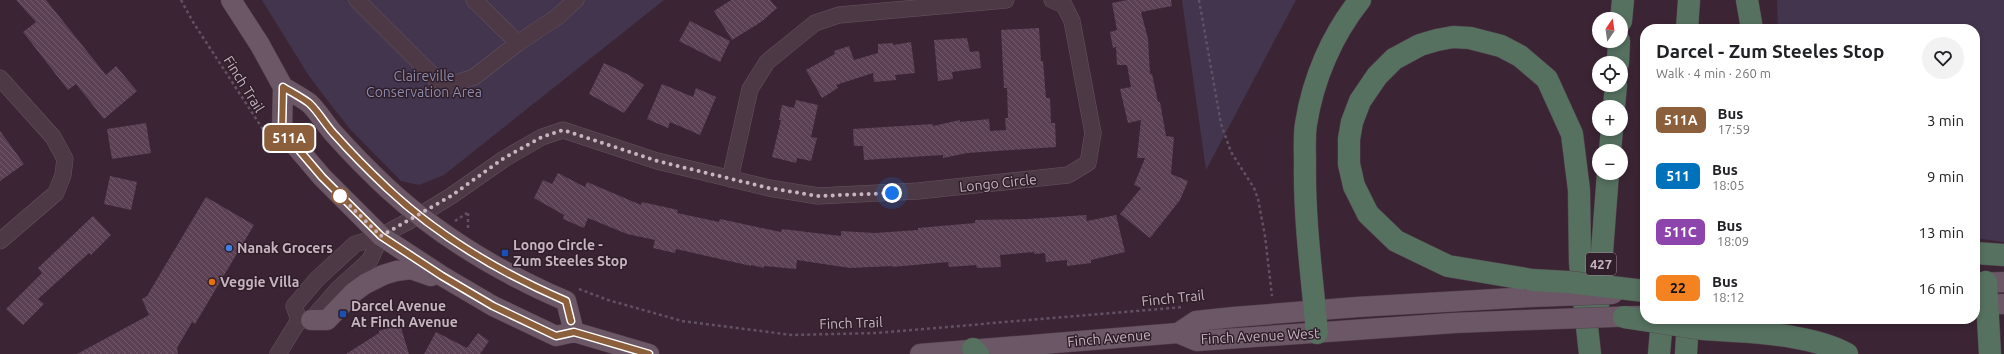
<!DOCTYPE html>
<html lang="en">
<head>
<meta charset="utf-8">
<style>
	body { margin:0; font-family:Ubuntu,sans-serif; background:#f2f2f2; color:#202124; height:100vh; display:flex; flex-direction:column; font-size:15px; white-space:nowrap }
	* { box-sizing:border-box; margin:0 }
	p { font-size:13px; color:#757577 }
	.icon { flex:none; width:22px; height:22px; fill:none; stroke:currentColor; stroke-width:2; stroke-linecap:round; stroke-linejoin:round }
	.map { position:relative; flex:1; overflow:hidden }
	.side { position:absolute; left:1640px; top:24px; width:340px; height:300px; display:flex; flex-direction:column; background:#fff; border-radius:16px; box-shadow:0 2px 6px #0003 }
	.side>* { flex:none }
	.badge { padding:0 8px; border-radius:6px; font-size:14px; line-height:26px }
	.needle { width:26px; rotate:13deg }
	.fabs { position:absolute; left:1592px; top:12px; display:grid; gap:8px }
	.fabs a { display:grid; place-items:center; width:36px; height:36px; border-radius:50%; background:#fff; box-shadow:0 2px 6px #0003; font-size:20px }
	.you { position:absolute; width:20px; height:20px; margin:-10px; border:3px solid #fff; border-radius:50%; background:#1a73e8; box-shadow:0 0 0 6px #1a73e833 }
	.map>.badge { position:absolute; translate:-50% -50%; box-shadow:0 0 0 2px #fff }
	.round { display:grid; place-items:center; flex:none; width:42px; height:42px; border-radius:21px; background:#f2f2f2 }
	.headline { display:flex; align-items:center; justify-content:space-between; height:68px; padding:0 16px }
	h1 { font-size:19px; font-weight:600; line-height:30px }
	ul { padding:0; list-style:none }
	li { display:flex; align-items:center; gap:12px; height:56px; padding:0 16px }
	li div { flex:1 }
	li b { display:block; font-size:15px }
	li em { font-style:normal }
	li .badge { min-width:44px; font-weight:700; text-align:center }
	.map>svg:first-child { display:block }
	.park { fill:#43354e }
	.building { fill:url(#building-back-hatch) }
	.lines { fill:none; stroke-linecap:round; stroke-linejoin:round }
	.minor-casing { stroke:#665460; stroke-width:17 }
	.major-casing { stroke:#54424e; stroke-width:21 }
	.highway-casing { stroke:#53414d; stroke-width:23 }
	.path { stroke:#625063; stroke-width:2.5; stroke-dasharray:3 3; stroke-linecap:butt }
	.minor { stroke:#4c3945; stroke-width:16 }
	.major { stroke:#6b5765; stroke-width:20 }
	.highway { stroke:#567160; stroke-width:22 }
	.major-bridge-casing { stroke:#54424e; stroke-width:21; stroke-linecap:butt }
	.highway-bridge-casing { stroke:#53414d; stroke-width:23; stroke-linecap:butt }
	.major-bridge { stroke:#6b5765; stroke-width:20 }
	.highway-bridge { stroke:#567160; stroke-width:22 }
	.line-casing { stroke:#fff; stroke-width:9 }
	.line { stroke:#8b5e3c; stroke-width:6 }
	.walk { stroke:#c7b4c0; stroke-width:4; stroke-dasharray:0 7.2 }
	.stop-dot { fill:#fff; stroke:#8b5e3c; stroke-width:2 }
	.shop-dot { fill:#3f7fe0; stroke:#301e2a; stroke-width:1.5 }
	.transit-dot { fill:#1a4fb4; stroke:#301e2a; stroke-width:1.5 }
	.food-dot { fill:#e8710a; stroke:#301e2a; stroke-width:1.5 }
	.labels { text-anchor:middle; stroke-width:3; stroke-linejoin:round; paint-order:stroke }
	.shield { fill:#301e2a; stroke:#9a8793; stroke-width:1 }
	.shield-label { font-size:13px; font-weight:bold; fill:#c7b4c0 }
	.park-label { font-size:14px; fill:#8a8bab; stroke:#301e2a }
	.street-label { font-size:14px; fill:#c7b4c0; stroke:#301e2a }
	.poi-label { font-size:14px; font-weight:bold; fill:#c7b4c0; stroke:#301e2a; text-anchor:start }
</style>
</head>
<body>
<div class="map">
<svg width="2004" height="354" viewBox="0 0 2004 354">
	<defs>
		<pattern id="building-back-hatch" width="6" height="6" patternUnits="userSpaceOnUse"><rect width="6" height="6" fill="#5b4153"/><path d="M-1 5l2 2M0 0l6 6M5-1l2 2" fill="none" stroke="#715a6a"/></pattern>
	</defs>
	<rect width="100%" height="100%" fill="#3b2534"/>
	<path class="park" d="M262,0H664L444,175L419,185L401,181L350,129L328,101L309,76Z
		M1182,0H1296L1206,170Z
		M1777,0H2004V242L1975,238V29H1778Z"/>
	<path class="building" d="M16,0H46L106,75L116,66L137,91L104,119L76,84L68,90L23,32L36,22Z
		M731,0H770L777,8L761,22L732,40L714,11Z
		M1127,0H1171L1172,6L1141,12L1148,39L1150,74H1152L1158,102H1160L1166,136L1174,137L1171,174L1188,181L1180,200L1150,238L1120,214L1141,188L1134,185L1145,158H1137L1141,120L1128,123L1120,89L1131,87L1127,65H1117L1116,47L1113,48L1110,32L1117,30L1112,3Z
		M690,21L730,41L720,62L679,41Z
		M1039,28L1041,61H1043L1046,98H1050L1051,123H1055L1056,147L967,153L943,158V155L864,160L863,146H854L853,129L933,124V126L960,120V122L989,119L990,131L1006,130L1005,118H1008L1007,88H1004L1001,30Z
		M967,38L970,52L979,51L981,68L952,72L953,79L938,81L934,40Z
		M911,42L915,73L895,75L896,80L874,82L873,73L836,85L838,88L822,98L806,70L835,54L834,51L849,46L854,60L878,53V44L893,43V45Z
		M604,63L629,75L644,85L624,113L589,94Z
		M662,84L693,97L696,88L716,97L700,135L670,122L668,128L647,119Z
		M796,100L818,105L811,137L817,138L811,161L797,158L796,163L772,157L781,120H779L782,105L794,108Z
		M146,123L151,153L112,159L107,129Z
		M0,131L24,164L0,181Z
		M558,173L585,187L587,182L641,205L642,202L678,210L677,213L719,222L720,219L781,232L782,229L841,236V231L875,233L918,230V228L975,223V220L1027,219L1086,215L1087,221L1116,215L1125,252L1091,260V263L1067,266V260L1046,262L1045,253L1034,254V252L1000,255L1001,267L977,268L976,265L949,267L948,262L892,267V266L850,268L797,260L796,269L764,266V268L751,265V266L676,249L675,253L653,248L655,240L627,234L588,218L584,228L563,219L564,215L534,198L543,180L552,184Z
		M110,176L137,182L131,210L104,204Z
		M206,197L254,225L195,324L192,322L177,348L178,354H77L149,315L142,299L147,296Z
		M93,216L111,235L91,255L89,253L38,299L44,304L23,325L6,309L42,273L38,268Z
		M400,324L409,354H346L379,333V331Z
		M436,332L467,348L478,333L489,341L480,354H424Z"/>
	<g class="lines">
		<defs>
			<path id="minor" d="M357,0L435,78L450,85L474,77L518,43L557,17L576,0
				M474,0L518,43
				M0,78L53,137L65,159L63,175L56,193L0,241
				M730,179L750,89L767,62L815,23L839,15L1006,0
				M299,320L294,306L317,279L355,244L381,236L420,215L451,196L504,159L542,137L563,130L657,161L769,188L818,196L918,191L1068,175L1088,163L1093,133L1072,21L1064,5L1052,0
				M303,320H311L338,289L370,260L381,236
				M278,354L299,320"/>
			<path id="major" d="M231,0L260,45L283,87L282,130L322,177L381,236L442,276L493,306L556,336L574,332L649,354
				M283,87C291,92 301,97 309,103C319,112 326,126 336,136C352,154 369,171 387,188C439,236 501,273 566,301L574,332
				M1975,283L2004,282
				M1975,305L2004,304
				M311,320H327L354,292L365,284L383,275L396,271L411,269L431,276
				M1178,333L1197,341L1454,323L1528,320
				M920,354L1178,333L1196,321L1234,317L1357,307L1530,297"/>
			<path id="highway" d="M1747,0L1752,29
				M1621,21L1623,0
				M1687,29L1689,0
				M1618,63L1619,41
				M1614,107L1616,85
				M1610,151L1612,129
				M1975,253L2004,255
				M1532,280L1448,266L1396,241L1368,214L1354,186L1349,164V139L1352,122L1360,101L1377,76L1394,59L1420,45L1437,40L1453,37L1470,38L1501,46L1520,56L1547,79L1572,134L1579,190L1580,263L1590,354
				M1986,282L1990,354
				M1598,305L1608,173
				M1734,331C1768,333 1816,337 1847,354
				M1317,333C1312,276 1304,220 1305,163C1305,150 1304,136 1306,124C1313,79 1332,35 1360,0
				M973,349L978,354
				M1659,354L1662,319
				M1686,354L1688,319"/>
		</defs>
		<use href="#minor" class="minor-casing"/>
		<use href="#major" class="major-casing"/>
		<use href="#highway" class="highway-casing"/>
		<path class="path" d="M181,0L193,22L264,131
			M1199,0L1221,124L1231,152L1254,188L1258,199L1265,236L1272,296
			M468,213V229
			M455,221L467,213
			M579,289L608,300L682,321L792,335L876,333L1183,307"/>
		<use href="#minor" class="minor"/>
		<use href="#major" class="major"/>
		<use href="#highway" class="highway"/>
		<defs>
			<path id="major-bridge" d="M1530,297L1613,294
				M1528,320L1640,316"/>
			<path id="highway-bridge" d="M1532,280L1568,282L1645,291
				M1624,317L1703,329L1734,331"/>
		</defs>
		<use href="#major-bridge" class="major-bridge-casing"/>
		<use href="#highway-bridge" class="highway-bridge-casing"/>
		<use href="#major-bridge" class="major-bridge"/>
		<use href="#highway-bridge" class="highway-bridge"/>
	</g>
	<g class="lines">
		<defs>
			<path id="line" d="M571,321L566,301C501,273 438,236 387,188C369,171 352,154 336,136C326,126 319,112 309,103C301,97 291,92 283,87L282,130L322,177L381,236L442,276L493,306L556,336L574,332L649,354"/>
		</defs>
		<use href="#line" class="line-casing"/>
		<use href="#line" class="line"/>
		<path class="walk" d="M340,196L381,236L451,196L504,158L542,137L563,130L657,161L769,188L818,196L892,193"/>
	</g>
	<circle class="stop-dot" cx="340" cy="196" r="8"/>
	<circle class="shop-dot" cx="229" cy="248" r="4"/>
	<g class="transit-dot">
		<rect x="501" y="249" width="8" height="8" rx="2"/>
		<rect x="339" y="310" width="8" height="8" rx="2"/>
	</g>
	<circle class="food-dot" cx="212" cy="282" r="4"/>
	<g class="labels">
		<rect class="shield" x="1586" y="253" width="30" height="22" rx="3"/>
		<g class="shield-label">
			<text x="1601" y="269">427</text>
		</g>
		<g class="park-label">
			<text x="424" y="81">Claireville<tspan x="424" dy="16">Conservation Area</tspan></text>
		</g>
		<g class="street-label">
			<text transform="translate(244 84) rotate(58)" y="5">Finch Trail</text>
			<text transform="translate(998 183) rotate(-6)" y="5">Longo Circle</text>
			<text transform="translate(1173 298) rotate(-6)" y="5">Finch Trail</text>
			<text transform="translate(851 323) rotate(-2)" y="5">Finch Trail</text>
			<text transform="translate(1260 336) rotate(-3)" y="5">Finch Avenue West</text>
			<text transform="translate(1109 338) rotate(-5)" y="5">Finch Avenue</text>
		</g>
		<g class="poi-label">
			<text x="513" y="250">Longo Circle -<tspan x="513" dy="16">Zum Steeles Stop</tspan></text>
			<text x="237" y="253">Nanak Grocers</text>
			<text x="220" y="287">Veggie Villa</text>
			<text x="351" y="311">Darcel Avenue<tspan x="351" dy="16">At Finch Avenue</tspan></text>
		</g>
	</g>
</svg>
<div class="fabs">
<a><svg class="needle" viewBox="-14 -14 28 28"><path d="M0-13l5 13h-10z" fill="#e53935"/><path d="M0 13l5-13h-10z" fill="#757577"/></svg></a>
<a><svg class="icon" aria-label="locate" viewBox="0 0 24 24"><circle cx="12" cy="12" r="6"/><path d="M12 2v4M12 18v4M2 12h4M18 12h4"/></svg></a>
<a>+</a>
<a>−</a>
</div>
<div class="you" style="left:892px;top:193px"></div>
<b class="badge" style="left:289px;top:138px;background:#8b5e3c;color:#fff">511A</b>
<section class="side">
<div class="headline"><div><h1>Darcel - Zum Steeles Stop</h1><p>Walk · 4 min · 260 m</p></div><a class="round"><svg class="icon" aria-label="heart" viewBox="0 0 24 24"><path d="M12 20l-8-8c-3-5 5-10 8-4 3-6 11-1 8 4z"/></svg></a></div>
<ul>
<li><span class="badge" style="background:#8b5e3c;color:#fff">511A</span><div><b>Bus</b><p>17:59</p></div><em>3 min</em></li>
<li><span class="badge" style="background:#0072bc;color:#fff">511</span><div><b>Bus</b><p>18:05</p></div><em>9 min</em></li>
<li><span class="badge" style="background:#8e44ad;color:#fff">511C</span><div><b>Bus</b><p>18:09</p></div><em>13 min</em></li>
<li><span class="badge" style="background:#f58220;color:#111">22</span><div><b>Bus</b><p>18:12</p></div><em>16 min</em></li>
</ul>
</section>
</div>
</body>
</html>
